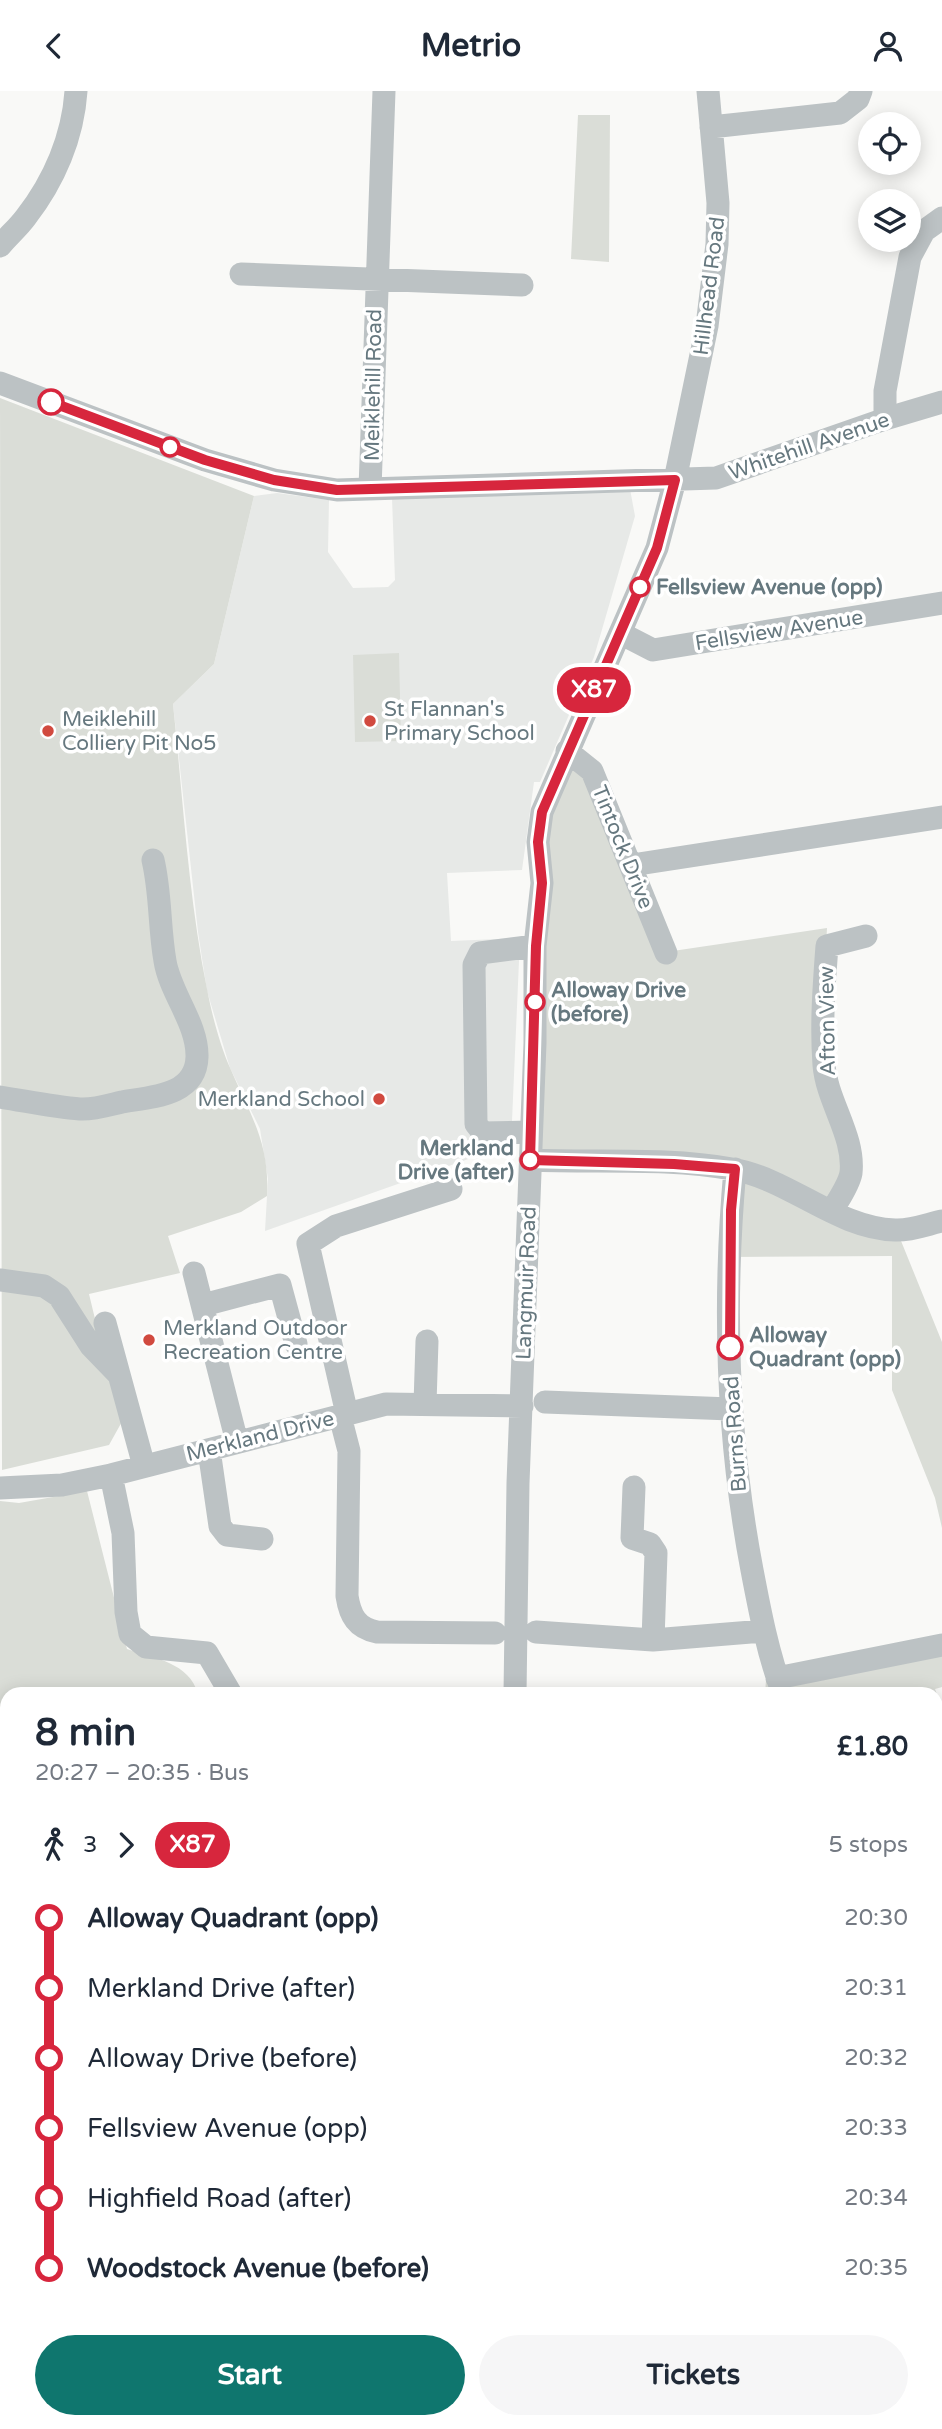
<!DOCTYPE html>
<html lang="en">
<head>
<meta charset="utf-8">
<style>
	body { margin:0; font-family:"Varela Round",sans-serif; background:#f6f6f7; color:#1f2937; height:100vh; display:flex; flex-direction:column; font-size:26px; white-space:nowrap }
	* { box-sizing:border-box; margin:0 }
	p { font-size:23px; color:#747a83 }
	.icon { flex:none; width:38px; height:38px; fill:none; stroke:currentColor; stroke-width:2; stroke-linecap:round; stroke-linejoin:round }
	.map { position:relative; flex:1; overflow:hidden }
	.panel { position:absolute; left:0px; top:1596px; width:943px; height:742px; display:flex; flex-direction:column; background:#fff; border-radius:21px 21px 0 0; box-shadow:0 4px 18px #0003 }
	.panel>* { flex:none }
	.badge { padding:0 14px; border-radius:23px; font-size:24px; line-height:46px }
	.buttons { position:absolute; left:858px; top:21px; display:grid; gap:14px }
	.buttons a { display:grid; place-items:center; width:63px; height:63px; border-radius:50%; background:#fff; box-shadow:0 4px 18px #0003; font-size:35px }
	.map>.badge { position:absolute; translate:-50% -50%; box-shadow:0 0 0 4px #fff }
	.legs { display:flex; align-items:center; gap:10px; height:77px; padding:0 35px; font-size:23px }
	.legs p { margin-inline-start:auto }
	.head { display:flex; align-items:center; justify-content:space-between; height:119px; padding:0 35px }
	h1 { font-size:38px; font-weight:700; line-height:52px }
	.action { display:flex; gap:14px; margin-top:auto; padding:14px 35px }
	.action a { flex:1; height:80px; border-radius:42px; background:#0f766e; color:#fff; font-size:28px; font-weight:700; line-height:80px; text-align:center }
	.action a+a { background:#f6f6f7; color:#1f2937 }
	ul { padding:0 35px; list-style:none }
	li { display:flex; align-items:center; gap:24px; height:70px; font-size:26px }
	li i { display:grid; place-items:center; width:10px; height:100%; margin:0 9px; background:currentColor }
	li i::after { content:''; width:18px; height:18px; margin:-9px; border:5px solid; border-radius:50%; background:#fff }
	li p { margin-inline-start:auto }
	li:first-child i { background:linear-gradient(#0000 50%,currentColor 0) }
	li:last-child i { background:linear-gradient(currentColor 50%,#0000 0) }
	header { display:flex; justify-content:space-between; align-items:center; height:91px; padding:0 35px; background:#fff; font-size:32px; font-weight:700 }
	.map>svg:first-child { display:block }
	.built { fill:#e7e9e7 }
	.green { fill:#daddd7 }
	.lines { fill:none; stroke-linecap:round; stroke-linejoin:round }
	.minor { stroke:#bcc2c4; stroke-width:23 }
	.line-1-casing { stroke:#fff; stroke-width:16 }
	.line-1 { stroke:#d7263d; stroke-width:10 }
	.stop-1-dot { fill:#fff; stroke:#d7263d; stroke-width:3.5 }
	.poi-dot { fill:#d14a3f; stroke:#fff; stroke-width:2.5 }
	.labels { text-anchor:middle; stroke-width:7; stroke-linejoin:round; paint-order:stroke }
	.street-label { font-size:21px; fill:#66787f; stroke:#fff }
	.stop-label { font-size:21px; font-weight:bold; fill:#66787f; stroke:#fff; text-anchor:start }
	.poi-label { font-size:21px; fill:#66787f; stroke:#fff; text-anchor:start }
</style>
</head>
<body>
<header><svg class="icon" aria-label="back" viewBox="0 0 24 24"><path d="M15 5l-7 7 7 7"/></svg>Metrio<svg class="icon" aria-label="person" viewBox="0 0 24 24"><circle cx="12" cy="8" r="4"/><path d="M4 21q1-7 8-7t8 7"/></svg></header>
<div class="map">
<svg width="942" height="2338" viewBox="0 0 942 2338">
	<rect width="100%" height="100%" fill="#f9f9f7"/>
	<path class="built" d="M630,398L635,425L594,566L540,691H534L522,779L447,782L451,850L520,847L511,1053L265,1140L268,1088L260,1038L230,977L207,900L198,841L173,613L214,573L254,405L277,402L329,409L328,461L353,497L388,496L395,489L392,407Z
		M936,2296L942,2309V2338H708L725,2331H936Z"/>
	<path class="green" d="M578,24H610L609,171L571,168Z
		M0,307L254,405L214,573L173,613C183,707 188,804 207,898C212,924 220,955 231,979C251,1025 270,1053 267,1105L241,1121L168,1145L180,1182L89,1203L109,1286L124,1327L109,1354L2,1379Z
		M399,562L401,650L355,651L353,564Z
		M580,669L666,861L827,837L823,911L851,1057L832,1120L897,1140L942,1251V1437L935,1407L892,1299V1165L730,1166L735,1079L544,1070L531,1041L535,855L556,693Z
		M87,1400L127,1558C155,1568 189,1571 198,1603H7V2331H290V2338H0V1410L19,1412Z
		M942,1554V1596L935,1598L942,1617V1769L936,1742V1603H765L766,1589Z"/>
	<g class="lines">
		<path class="minor" d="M711,36L840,22L858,8L861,0
			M0,155C8,145 18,137 26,126C54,90 73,46 76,0
			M241,183L522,194
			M0,292L205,369L274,389L337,399L716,387L885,328L942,311
			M885,328V300L910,166L924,140L942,127
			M370,398L384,0
			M620,542L653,559L942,512
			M567,660L592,680L666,862
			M632,774L942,726
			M0,1006C26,1010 53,1016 80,1018C93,1019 109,1014 122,1011C151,1006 196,1005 197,966C198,933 170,902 165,870C159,836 161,803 153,769
			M531,1041L483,1042L476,1033L474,874L480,862L535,855
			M530,1069C597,1072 666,1066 732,1078C790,1088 836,1137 895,1139C910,1140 928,1133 942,1130
			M735,1078C723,1212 727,1348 752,1479C760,1521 768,1563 783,1603
			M832,1120C838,1109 849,1094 851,1082C855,1045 827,1011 824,974C821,934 824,895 827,855L866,845
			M194,1182L237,1351
			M0,1189L44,1195L59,1205L91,1255L119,1284
			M203,1214L280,1194L296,1253
			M105,1232L144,1375
			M545,1311L731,1318
			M425,1313L427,1250
			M347,1323L308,1153L336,1135L451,1098
			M340,1325L349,1360L347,1505C350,1525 357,1537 377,1541L495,1542
			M209,1359L220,1435L227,1444L262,1448
			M111,1384L123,1442L126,1521L130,1543L146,1556L207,1562L231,1603
			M634,1396L632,1447L650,1453L656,1462L653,1549
			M0,1397L62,1394L111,1384L386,1313L522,1315
			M536,1541L653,1549L764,1540
			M777,1587L942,1554
			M515,1603L518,1392L535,952V855L542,792L538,751L542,721L657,457L675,389L707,235L717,153L718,112L708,0
			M936,1742L942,1769
			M936,2125H942
			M391,2331L402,2338
			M518,2338V2331
			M569,2338V2331
			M941,2338L938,2332L942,2331"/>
	</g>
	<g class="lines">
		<defs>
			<path id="line-1" d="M51,311L205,369L274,389L337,399L675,389L657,457L542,721L538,751L542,792L536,855L530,1069L674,1073L735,1078L731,1119L730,1256"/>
		</defs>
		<use href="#line-1" class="line-1-casing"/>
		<use href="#line-1" class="line-1"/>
	</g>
	<g class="stop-1-dot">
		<circle cx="51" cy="311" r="12"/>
		<circle cx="170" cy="356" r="9"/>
		<circle cx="640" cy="496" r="9"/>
		<circle cx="535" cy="911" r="9"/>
		<circle cx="530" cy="1069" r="9"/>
		<circle cx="730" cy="1256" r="12"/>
	</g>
	<g class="poi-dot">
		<circle cx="370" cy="630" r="7"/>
		<circle cx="48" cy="640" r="7"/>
		<circle cx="379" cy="1008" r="7"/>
		<circle cx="149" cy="1249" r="7"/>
	</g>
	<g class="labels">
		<g class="street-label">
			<text transform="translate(709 195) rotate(-83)" y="7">Hillhead Road</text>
			<text transform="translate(373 294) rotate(-89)" y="7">Meiklehill Road</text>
			<text transform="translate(809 355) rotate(-19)" y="7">Whitehill Avenue</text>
			<text transform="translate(779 539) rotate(-9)" y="7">Fellsview Avenue</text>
			<text transform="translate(623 756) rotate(68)" y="7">Tintock Drive</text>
			<text transform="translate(827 930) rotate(-91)" y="7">Afton View</text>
			<text transform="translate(526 1192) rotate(-88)" y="7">Langmuir Road</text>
			<text transform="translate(735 1343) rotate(-94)" y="7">Burns Road</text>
			<text transform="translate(260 1345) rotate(-14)" y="7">Merkland Drive</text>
		</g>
		<g class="stop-label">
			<text x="656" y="503">Fellsview Avenue (opp)</text>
			<text x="551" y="906">Alloway Drive<tspan x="551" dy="24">(before)</tspan></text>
			<text x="514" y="1064" text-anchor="end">Merkland<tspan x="514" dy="24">Drive (after)</tspan></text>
			<text x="749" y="1251">Alloway<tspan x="749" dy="24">Quadrant (opp)</tspan></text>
		</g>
		<g class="poi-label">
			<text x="384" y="625">St Flannan's<tspan x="384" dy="24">Primary School</tspan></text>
			<text x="62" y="635">Meiklehill<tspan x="62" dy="24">Colliery Pit No5</tspan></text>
			<text x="365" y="1015" text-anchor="end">Merkland School</text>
			<text x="163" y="1244">Merkland Outdoor<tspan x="163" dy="24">Recreation Centre</tspan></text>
		</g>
	</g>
</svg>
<div class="buttons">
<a><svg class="icon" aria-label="locate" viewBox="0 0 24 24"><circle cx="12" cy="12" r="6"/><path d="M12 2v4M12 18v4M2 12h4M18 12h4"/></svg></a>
<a><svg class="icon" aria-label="layers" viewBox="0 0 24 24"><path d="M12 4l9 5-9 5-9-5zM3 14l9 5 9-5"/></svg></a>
</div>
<b class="badge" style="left:594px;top:599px;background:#d7263d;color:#fff">X87</b>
<section class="panel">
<div class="head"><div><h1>8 min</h1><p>20:27 – 20:35 · Bus</p></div><b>£1.80</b></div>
<div class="legs"><svg class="icon" aria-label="walk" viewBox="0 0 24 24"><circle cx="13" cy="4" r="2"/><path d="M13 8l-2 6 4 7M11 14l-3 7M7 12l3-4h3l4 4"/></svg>3<svg class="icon" aria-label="forward" viewBox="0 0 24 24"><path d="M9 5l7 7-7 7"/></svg><b class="badge" style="background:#d7263d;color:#fff">X87</b><p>5 stops</p></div>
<ul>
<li><i style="color:#d7263d"></i><b>Alloway Quadrant (opp)</b><p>20:30</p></li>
<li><i style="color:#d7263d"></i><span>Merkland Drive (after)</span><p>20:31</p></li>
<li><i style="color:#d7263d"></i><span>Alloway Drive (before)</span><p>20:32</p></li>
<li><i style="color:#d7263d"></i><span>Fellsview Avenue (opp)</span><p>20:33</p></li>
<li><i style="color:#d7263d"></i><span>Highfield Road (after)</span><p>20:34</p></li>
<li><i style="color:#d7263d"></i><b>Woodstock Avenue (before)</b><p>20:35</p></li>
</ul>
<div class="action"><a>Start</a><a>Tickets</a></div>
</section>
</div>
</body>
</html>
